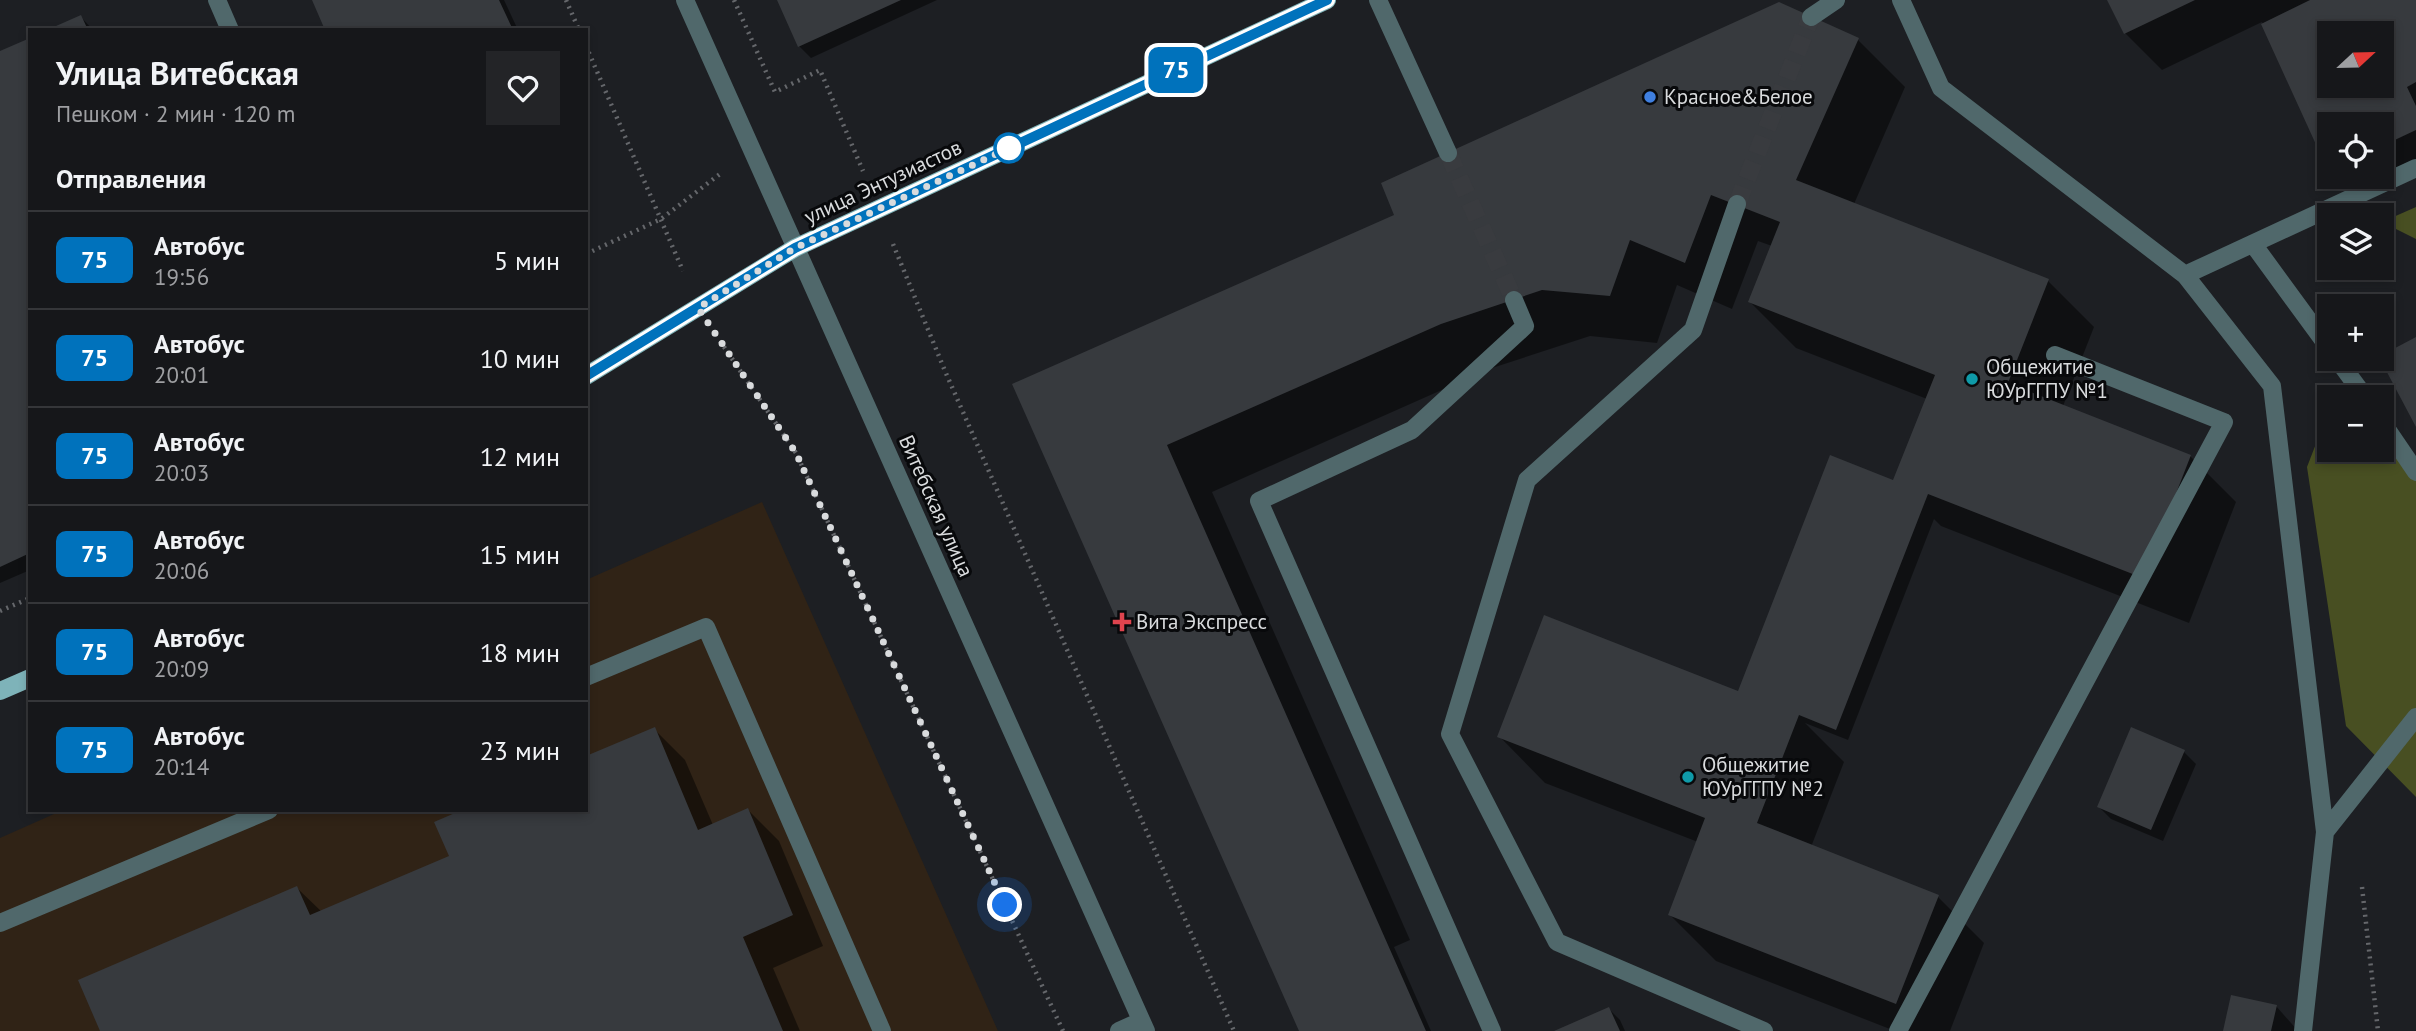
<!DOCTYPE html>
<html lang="ru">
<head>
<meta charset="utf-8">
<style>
	body { margin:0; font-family:"PT Sans",sans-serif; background:#232427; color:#f1f3f6; height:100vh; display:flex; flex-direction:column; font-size:26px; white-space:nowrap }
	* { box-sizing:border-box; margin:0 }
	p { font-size:23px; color:#9e9fa2 }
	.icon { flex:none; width:38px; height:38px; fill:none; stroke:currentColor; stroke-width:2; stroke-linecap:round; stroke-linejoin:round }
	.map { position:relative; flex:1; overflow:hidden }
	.panel { position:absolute; left:28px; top:28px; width:560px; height:784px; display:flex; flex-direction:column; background:#16171a; border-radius:0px; box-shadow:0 4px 10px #0003,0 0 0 2px #353639 }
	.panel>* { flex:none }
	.badge { padding:0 14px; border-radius:10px; font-size:24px; line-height:46px }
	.needle { width:46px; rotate:68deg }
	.controls { position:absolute; left:2317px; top:21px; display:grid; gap:14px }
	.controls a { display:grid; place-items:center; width:77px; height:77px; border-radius:0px; background:#16171a; box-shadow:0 4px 10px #0003,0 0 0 2px #353639; font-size:35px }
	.you { position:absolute; width:35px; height:35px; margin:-18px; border:5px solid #fff; border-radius:50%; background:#1a73e8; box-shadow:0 0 0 10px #1a73e833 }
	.map>.badge { position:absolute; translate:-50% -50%; box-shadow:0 0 0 4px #fff }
	h2 { padding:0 28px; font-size:26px; line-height:63px }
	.round { display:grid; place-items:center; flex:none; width:74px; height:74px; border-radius:0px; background:#232427 }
	.headline { display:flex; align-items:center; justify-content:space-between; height:119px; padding:0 28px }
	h1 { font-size:33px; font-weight:700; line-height:52px }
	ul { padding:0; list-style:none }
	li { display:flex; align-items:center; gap:21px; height:98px; padding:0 28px; border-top:2px solid #353639 }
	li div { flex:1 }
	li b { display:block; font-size:26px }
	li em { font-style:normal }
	li .badge { min-width:77px; font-weight:700; text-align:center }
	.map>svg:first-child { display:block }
	.education { fill:#302316 }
	.forest { fill:#484f22 }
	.shadow { fill:#0007; fill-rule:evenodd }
	.building { fill:#373a3e; fill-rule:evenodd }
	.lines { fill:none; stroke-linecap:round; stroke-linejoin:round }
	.minor-tunnel { stroke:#393b3f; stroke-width:18; stroke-dasharray:18 9; stroke-linecap:butt }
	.path { stroke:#65676b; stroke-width:4.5; stroke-dasharray:2 5; stroke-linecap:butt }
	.minor { stroke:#50686b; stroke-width:18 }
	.major { stroke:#7eb3b9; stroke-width:18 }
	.line-casing { stroke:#fff; stroke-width:16 }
	.line { stroke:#0072bc; stroke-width:10 }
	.walk { stroke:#d9dbdd; stroke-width:7; stroke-dasharray:0 12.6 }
	.shop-dot { fill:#3f7fe0; stroke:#08090b; stroke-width:2.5 }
	.stop-dot { fill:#fff; stroke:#0072bc; stroke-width:3.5 }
	.culture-dot { fill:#0f9aa8; stroke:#08090b; stroke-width:2.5 }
	.health-dot { fill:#e0444e; stroke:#08090b; stroke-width:2.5 }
	.labels { text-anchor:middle; stroke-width:6; stroke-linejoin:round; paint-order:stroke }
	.poi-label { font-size:21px; fill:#d9dbdd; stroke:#08090b; text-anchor:start }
	.street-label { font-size:21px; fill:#d9dbdd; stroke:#08090b }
</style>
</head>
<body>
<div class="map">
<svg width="2416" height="1031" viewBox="0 0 2416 1031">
	<rect width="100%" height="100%" fill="#1d1f23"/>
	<path class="education" d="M762,502L998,1031H0V838L63,810H586V580Z"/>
	<path class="forest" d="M2416,207V239L2382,222Z
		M2329,410V450H2382V442L2416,467V797L2346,726L2307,467Z"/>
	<path class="shadow" d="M314,0H504L518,30H327Z
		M779,0H937L811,58L799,46Z
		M2109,0H2416V176L2361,201L2337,177H2382V124H2329V169L2262,22L2162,70L2125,33ZM2329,33H2382V86H2329Z
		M81,17L93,30H52Z
		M30,39V570L0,583V53Z
		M1858,40L1905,87L1854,204L2048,281L2094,327L2063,406L2190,456L2236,502L2189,623L1941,526L1934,519L1848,740L1805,723L1844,762L1811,847L1938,897L1984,943L1950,1031H1895L1716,961L1670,915L1698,842L1545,783L1499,736L1745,695L1901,485L1927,399L1796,348L1750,302L1772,246L1758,241L1732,309L1677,285L1657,343L1590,336L1489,369L1212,492L1410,940L1394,947L1431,1031H1301L1014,385Z
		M654,729L685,760L713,825L748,810L779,841L823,946L773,968L800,1031H102L297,888L322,912L586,810Z
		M2132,730L2184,752L2196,764L2163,841L2111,819L2099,807Z
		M2276,1006L2298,1031H2225Z
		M1609,1009L1620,1020L1625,1031H1559Z"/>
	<path class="building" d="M312,0H499L513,30H325Z
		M777,0H901L798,47Z
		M2107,0H2195L2124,34Z
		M2310,0H2416V82L2407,87L2416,106V130L2382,146V124H2329V173L2261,24ZM2329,33H2382V86H2329Z
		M1779,2L1859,38L1796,180L2049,279L2008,383L2191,455L2143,578L1928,494L1836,730L1799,715L1757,823L1939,895L1896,1004L1668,915L1705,818L1497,737L1544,615L1738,691L1830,455L1893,480L1935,375L1748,302L1780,222L1711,195L1685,263L1630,240L1610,296L1542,290L1441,324L1167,445L1426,1031H1299L1012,384L1394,215L1381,183Z
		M81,15L88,30H47Z
		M30,38V553L0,567V51Z
		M2416,337V427L2380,359L2382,355Z
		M655,727L698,830L748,808L793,915L743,937L783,1031H100L78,980L297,886L310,915L449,856L434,822L462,810H586V756Z
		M2131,727L2185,750L2151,830L2097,807Z
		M2231,995L2277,1005L2271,1031H2223Z
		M1609,1007L1620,1031H1554Z"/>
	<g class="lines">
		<path class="minor-tunnel" d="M1448,153L1514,300
			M1737,204L1811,17"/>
		<path class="path" d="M566,0L579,30
			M734,0L775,92L820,70L863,171
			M586,46L683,271
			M893,244L945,371L1234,1031
			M586,254L661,219L720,174
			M720,341L796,453L1063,1031
			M0,611L30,598
			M2362,887L2378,1031"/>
		<path class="minor" d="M217,0L230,30
			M685,0L1146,1031
			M1378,0L1448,153
			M1901,0L1941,88L2185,275L2272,386L2325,832L2303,1031
			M1811,17L1836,0
			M1737,204L1693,330L1527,480L1450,734L1557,942L1764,1031
			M2253,244L2329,348
			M2185,275L2416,168
			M2337,359L2365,397
			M2382,422L2416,472
			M586,677L706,627L882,1031
			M2325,832L2416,717
			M0,923L269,810
			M1119,1031L1141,1021
			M1492,1031L1259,501L1412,430L1525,326L1514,300
			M1898,1031L2224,422L2055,355"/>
		<path class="major" d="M586,376L795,248L1327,0
			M0,691L30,678"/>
	</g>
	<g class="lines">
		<defs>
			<path id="line" d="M586,376L795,248L1327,0"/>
		</defs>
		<use href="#line" class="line-casing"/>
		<use href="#line" class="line"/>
		<path class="walk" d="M1005,905L796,453L698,308L795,248L1009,148"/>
	</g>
	<circle class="shop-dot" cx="1650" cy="97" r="7"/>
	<circle class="stop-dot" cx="1009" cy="148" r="14"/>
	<g class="culture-dot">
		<circle cx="1972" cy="379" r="7"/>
		<circle cx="1688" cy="777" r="7"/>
	</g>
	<path class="health-dot" d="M1118.5 611.5h7v7h7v7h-7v7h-7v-7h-7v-7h7z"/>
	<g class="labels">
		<g class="poi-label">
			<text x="1664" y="104">Красное&amp;Белое</text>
			<text x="1986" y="374">Общежитие<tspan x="1986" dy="24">ЮУрГГПУ №1</tspan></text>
			<text x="1136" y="629">Вита Экспресс</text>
			<text x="1702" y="772">Общежитие<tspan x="1702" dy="24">ЮУрГГПУ №2</tspan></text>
		</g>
		<g class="street-label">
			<text transform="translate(883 182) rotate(-25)" y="7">улица Энтузиастов</text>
			<text transform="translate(936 506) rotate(66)" y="7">Витебская улица</text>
		</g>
	</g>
</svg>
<div class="controls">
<a><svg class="needle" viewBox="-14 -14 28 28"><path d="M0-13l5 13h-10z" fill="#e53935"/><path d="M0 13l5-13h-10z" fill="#9e9fa2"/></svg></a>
<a><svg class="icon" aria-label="locate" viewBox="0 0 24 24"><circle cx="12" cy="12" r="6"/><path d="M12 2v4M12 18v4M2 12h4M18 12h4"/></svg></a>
<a><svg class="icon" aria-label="layers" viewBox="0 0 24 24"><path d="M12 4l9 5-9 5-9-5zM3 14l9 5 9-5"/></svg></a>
<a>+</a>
<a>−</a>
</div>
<div class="you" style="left:1005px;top:905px"></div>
<b class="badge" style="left:1176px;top:70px;background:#0072bc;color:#fff">75</b>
<section class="panel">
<div class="headline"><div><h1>Улица Витебская</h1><p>Пешком · 2 мин · 120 m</p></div><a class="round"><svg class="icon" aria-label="heart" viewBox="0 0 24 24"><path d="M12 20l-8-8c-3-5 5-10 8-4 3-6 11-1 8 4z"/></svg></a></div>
<h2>Отправления</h2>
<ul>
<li><span class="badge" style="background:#0072bc;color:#fff">75</span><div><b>Автобус</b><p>19:56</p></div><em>5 мин</em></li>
<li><span class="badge" style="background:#0072bc;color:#fff">75</span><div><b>Автобус</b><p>20:01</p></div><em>10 мин</em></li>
<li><span class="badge" style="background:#0072bc;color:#fff">75</span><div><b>Автобус</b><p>20:03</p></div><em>12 мин</em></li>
<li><span class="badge" style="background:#0072bc;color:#fff">75</span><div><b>Автобус</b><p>20:06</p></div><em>15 мин</em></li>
<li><span class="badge" style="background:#0072bc;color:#fff">75</span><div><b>Автобус</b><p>20:09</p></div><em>18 мин</em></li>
<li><span class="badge" style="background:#0072bc;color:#fff">75</span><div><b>Автобус</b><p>20:14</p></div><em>23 мин</em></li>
</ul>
</section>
</div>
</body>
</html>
